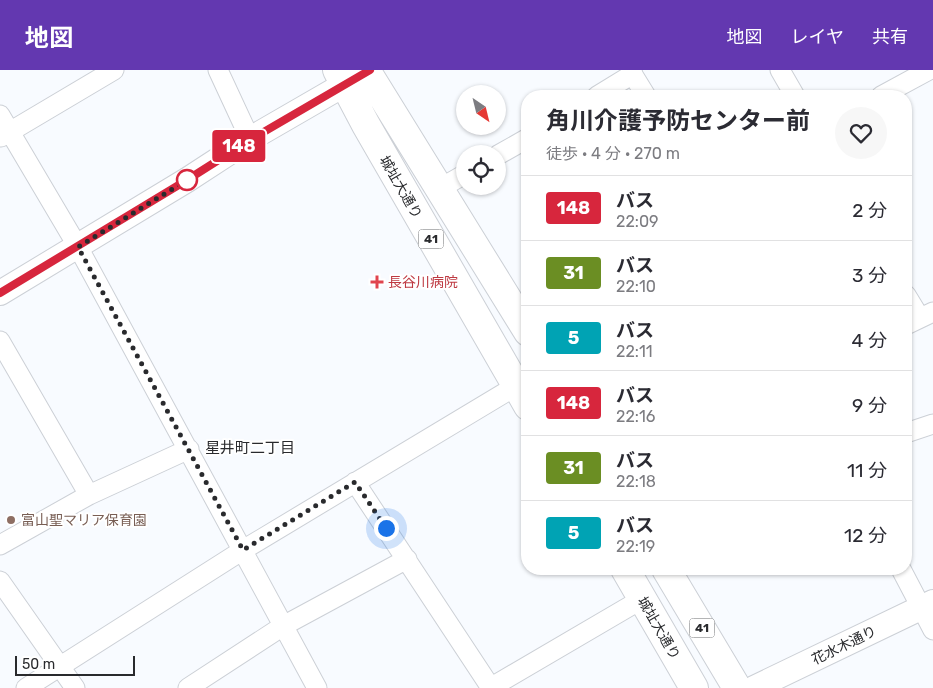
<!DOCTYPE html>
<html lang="ja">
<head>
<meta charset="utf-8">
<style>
	body { margin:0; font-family:Rubik,"Noto Sans JP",sans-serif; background:#f7f7f7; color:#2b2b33; height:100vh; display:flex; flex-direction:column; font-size:19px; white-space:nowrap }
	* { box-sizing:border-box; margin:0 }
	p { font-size:16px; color:#7c7c81 }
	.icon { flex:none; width:28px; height:28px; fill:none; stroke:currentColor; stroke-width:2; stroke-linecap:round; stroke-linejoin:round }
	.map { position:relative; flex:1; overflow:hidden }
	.drawer { position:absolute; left:521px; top:20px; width:391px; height:485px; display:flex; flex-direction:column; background:#fff; border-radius:20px; box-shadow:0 1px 4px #0004 }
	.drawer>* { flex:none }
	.badge { padding:0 10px; border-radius:4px; font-size:18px; line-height:32px }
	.needle { width:32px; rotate:145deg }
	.fabs { position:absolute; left:456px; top:15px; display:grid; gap:10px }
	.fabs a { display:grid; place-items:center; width:50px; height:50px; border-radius:50%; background:#fff; box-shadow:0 1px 4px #0004; font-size:25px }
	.scale { position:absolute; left:15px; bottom:12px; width:120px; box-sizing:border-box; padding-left:5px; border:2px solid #292a2d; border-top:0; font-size:14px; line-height:18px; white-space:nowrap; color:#292a2d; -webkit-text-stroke:4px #fff; paint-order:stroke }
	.you { position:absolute; width:25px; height:25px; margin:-12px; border:4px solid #fff; border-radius:50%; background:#1a73e8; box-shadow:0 0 0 8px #1a73e833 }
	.map>.badge { position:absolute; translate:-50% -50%; box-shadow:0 0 0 2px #fff }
	.round { display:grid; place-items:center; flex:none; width:52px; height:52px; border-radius:26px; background:#f7f7f7 }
	.summary { display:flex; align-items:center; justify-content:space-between; height:85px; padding:0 25px }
	h1 { font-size:24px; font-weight:700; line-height:38px }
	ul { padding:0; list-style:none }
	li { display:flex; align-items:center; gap:15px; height:65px; padding:0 25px; border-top:1px solid #e1e1e2 }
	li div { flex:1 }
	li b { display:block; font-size:19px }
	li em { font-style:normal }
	li .badge { min-width:55px; font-weight:700; text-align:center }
	header { display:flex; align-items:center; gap:30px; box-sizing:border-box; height:70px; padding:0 25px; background:#6338b0; color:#fff }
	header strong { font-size:24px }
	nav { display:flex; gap:28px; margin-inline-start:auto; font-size:18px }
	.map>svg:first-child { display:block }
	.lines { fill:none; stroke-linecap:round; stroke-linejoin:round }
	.minor-casing { stroke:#ccd0d6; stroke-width:21 }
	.tertiary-casing { stroke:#ccd0d6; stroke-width:26 }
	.trunk-casing { stroke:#ccd0d6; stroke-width:30 }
	.minor { stroke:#fff; stroke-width:19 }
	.tertiary { stroke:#fff; stroke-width:24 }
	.trunk { stroke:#fff; stroke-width:28 }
	.line-casing { stroke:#fff; stroke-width:11 }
	.line { stroke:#d7263d; stroke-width:8 }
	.walk { stroke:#292a2d; stroke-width:5; stroke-dasharray:0 9 }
	.stop-dot { fill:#fff; stroke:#d7263d; stroke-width:2.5 }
	.health-dot { fill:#e0444e; stroke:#fff; stroke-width:2 }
	.education-dot { fill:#8d6e63; stroke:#fff; stroke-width:2 }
	.labels { text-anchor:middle; stroke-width:4; stroke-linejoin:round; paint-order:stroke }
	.shield { fill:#fff; stroke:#696a6c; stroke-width:1 }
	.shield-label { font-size:12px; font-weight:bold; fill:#292a2d }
	.street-label { font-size:14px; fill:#292a2d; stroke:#fff }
	.health-label { font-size:14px; fill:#be3a42; stroke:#fff; text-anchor:start }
	.education-label { font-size:14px; fill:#785e54; stroke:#fff; text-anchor:start }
	.neighbourhood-label { font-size:15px; fill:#292a2d; stroke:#fff }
</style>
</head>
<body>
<header>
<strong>地図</strong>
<nav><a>地図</a><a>レイヤ</a><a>共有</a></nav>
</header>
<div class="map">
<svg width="933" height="618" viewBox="0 0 933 618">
	<rect width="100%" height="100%" fill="#f8fbff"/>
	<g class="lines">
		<defs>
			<path id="minor" d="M218,0L250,69
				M630,0L646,26
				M780,0L795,26
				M597,26L633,4
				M881,26L929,0
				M0,45L78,177L317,618
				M1,67L114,0
				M498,85L528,68
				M439,119L465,104
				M906,225L920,248
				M906,255L933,242
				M0,271L89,425
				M906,363L933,354
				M355,412L491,618
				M0,475L89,425L189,379
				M901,499L933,560
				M0,511L75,618
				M26,618L243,480L516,316
				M188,618L283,556L407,489
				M490,618L642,529"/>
			<path id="tertiary" d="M0,223L187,110L250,69L359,6
				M754,618L933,532"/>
			<path id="trunk" d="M337,0L366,55L528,336
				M366,0L528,262
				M625,499L694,618
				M666,499L737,618"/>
		</defs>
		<use href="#minor" class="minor-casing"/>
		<use href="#tertiary" class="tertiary-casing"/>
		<use href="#trunk" class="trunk-casing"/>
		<use href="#minor" class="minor"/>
		<use href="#tertiary" class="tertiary"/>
		<use href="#trunk" class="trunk"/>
	</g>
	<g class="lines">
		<defs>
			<path id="line" d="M0,223L187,110L250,70L370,0"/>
		</defs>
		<use href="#line" class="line-casing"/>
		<use href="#line" class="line"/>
		<path class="walk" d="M187,110L78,177L243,480L355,412L386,458"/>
	</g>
	<circle class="stop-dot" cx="187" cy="110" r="10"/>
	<path class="health-dot" d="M374.5 204.5h5v5h5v5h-5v5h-5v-5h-5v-5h5z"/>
	<circle class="education-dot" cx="11" cy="450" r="5"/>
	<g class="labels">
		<g class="shield">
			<rect x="418.5" y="159.5" width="25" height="19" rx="4"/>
			<rect x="689.5" y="548.5" width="25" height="19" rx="4"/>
		</g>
		<g class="shield-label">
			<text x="431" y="173">41</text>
			<text x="702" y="562">41</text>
		</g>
		<g class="street-label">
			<text transform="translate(401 117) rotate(60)" y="5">城址大通り</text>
			<text transform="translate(659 558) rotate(60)" y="5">城址大通り</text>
			<text transform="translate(844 575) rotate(-26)" y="5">花水木通り</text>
		</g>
		<g class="health-label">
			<text x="388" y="217">長谷川病院</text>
		</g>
		<g class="education-label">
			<text x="21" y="455">富山聖マリア保育園</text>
		</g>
		<g class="neighbourhood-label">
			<text x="250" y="383">星井町二丁目</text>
		</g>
	</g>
</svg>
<div class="fabs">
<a><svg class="needle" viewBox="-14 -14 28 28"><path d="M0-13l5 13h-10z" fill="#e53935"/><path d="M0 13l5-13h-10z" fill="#7c7c81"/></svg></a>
<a><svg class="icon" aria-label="locate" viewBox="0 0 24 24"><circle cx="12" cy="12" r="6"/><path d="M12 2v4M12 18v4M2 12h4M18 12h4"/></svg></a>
</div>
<div class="scale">50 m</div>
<div class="you" style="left:386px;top:458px"></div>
<b class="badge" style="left:239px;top:76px;background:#d7263d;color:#fff">148</b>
<section class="drawer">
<div class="summary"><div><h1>角川介護予防センター前</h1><p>徒歩 · 4 分 · 270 m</p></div><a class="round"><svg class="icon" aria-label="heart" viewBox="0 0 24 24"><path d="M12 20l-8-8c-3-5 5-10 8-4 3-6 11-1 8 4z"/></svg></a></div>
<ul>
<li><span class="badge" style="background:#d7263d;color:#fff">148</span><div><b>バス</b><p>22:09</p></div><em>2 分</em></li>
<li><span class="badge" style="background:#6b8e23;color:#fff">31</span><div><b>バス</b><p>22:10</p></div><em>3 分</em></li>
<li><span class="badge" style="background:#00a3b4;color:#fff">5</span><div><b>バス</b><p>22:11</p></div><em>4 分</em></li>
<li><span class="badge" style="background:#d7263d;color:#fff">148</span><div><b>バス</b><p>22:16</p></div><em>9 分</em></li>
<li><span class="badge" style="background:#6b8e23;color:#fff">31</span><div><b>バス</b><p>22:18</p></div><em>11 分</em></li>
<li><span class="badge" style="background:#00a3b4;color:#fff">5</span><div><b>バス</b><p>22:19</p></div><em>12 分</em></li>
</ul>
</section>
</div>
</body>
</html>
